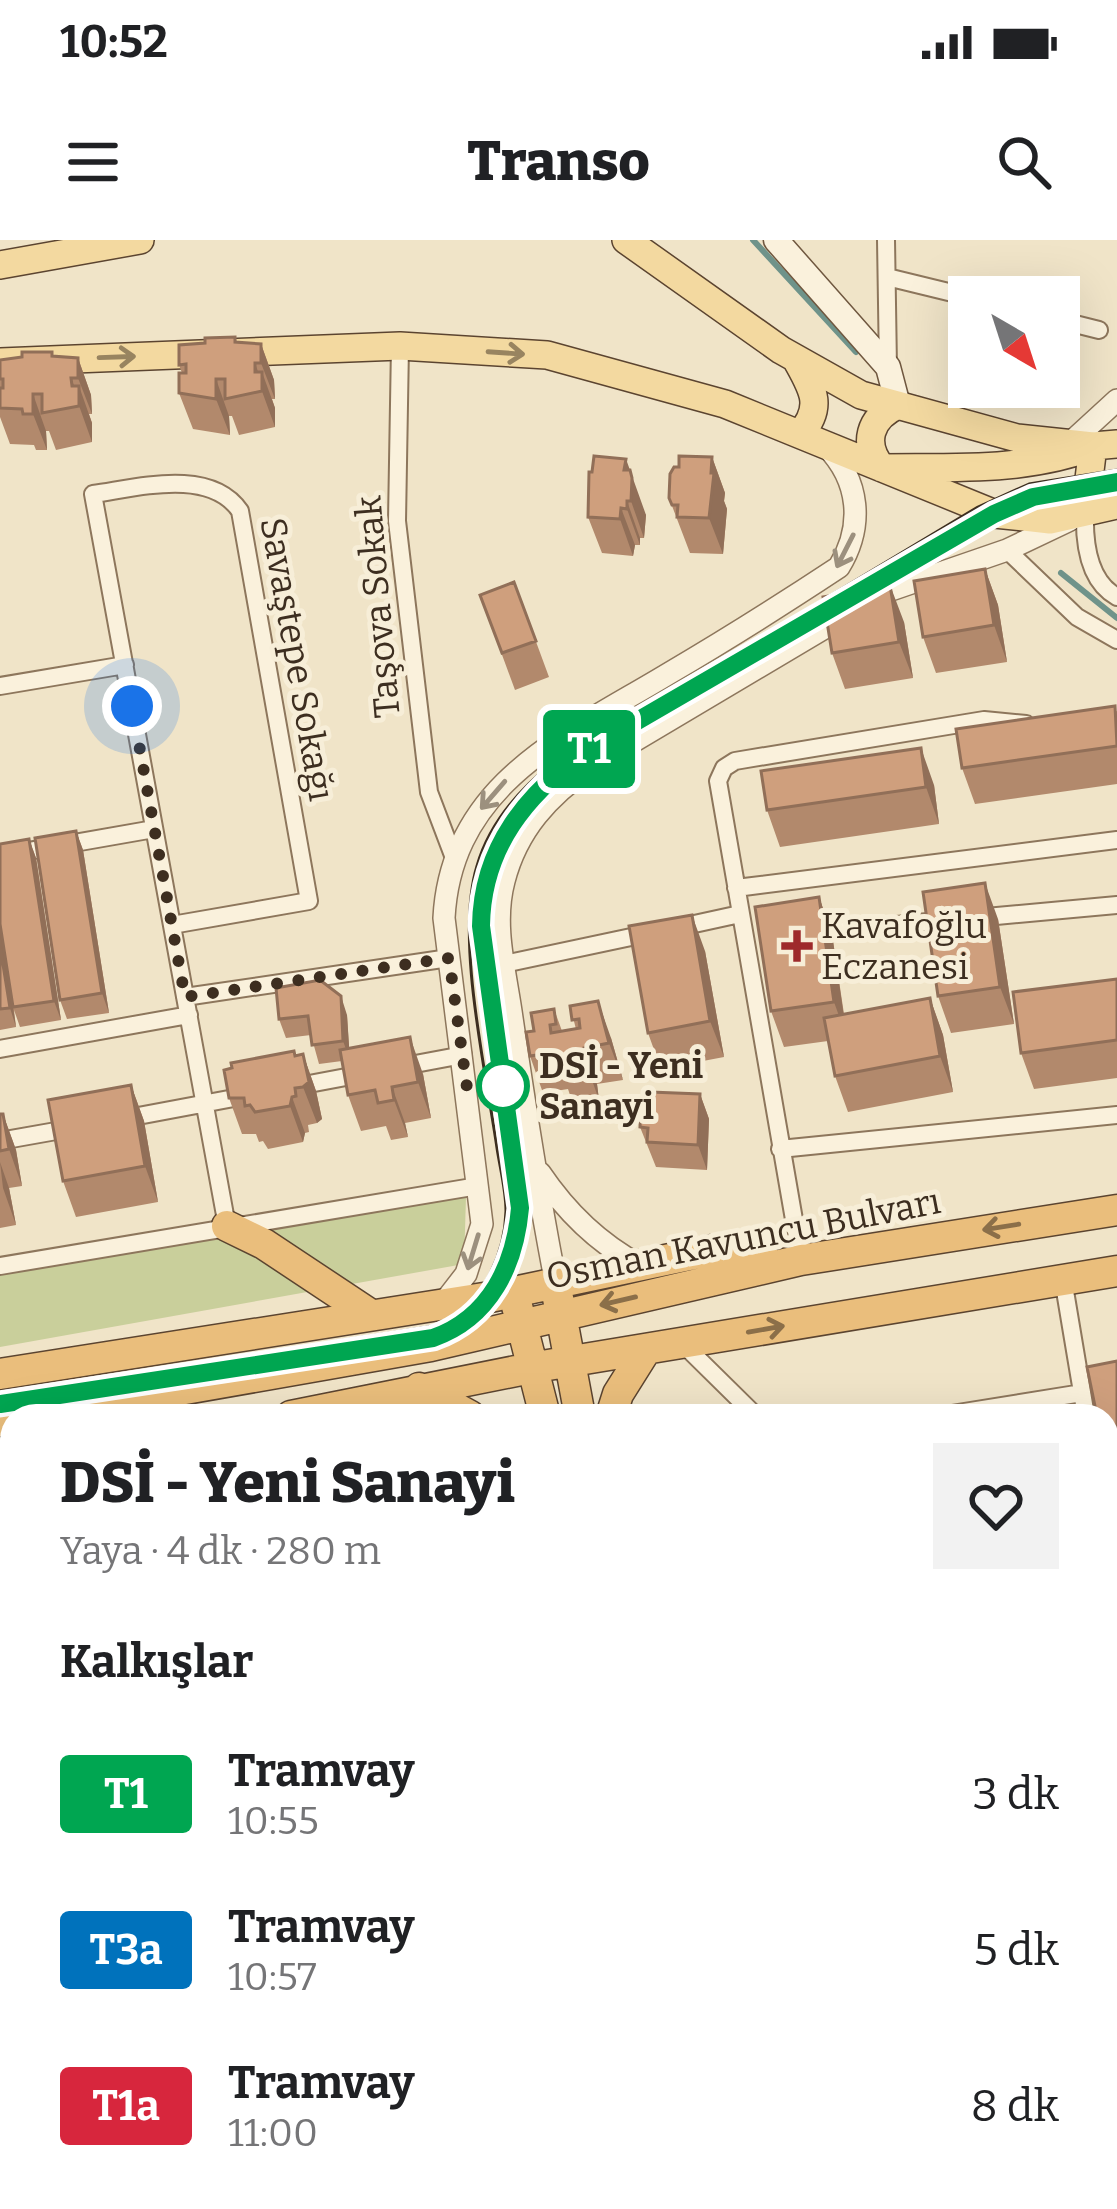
<!DOCTYPE html>
<html lang="tr">
<head>
<meta charset="utf-8">
<style>
	body { margin:0; font-family:Bitter,serif; background:#f2f2f2; color:#202124; height:100vh; display:flex; flex-direction:column; font-size:45px; white-space:nowrap }
	* { box-sizing:border-box; margin:0 }
	p { font-size:39px; color:#757577 }
	.icon { flex:none; width:66px; height:66px; fill:none; stroke:currentColor; stroke-width:2; stroke-linecap:round; stroke-linejoin:round }
	.map { position:relative; flex:1; overflow:hidden }
	.sheet { position:absolute; left:0px; top:1164px; width:1119px; height:807px; display:flex; flex-direction:column; background:#fff; border-radius:36px 36px 0 0; box-shadow:0 12px 48px #0002 }
	.sheet>* { flex:none }
	.badge { padding:0 24px; border-radius:9px; font-size:42px; line-height:78px }
	.needle { width:78px; rotate:141deg }
	.buttons { position:absolute; left:948px; top:36px; display:grid; gap:24px }
	.buttons a { display:grid; place-items:center; width:132px; height:132px; border-radius:0px; background:#fff; box-shadow:0 12px 48px #0002; font-size:60px }
	.you { position:absolute; width:60px; height:60px; margin:-30px; border:9px solid #fff; border-radius:50%; background:#1a73e8; box-shadow:0 0 0 18px #1a73e833 }
	.map>.badge { position:absolute; translate:-50% -50%; box-shadow:0 0 0 6px #fff }
	h2 { padding:0 60px; font-size:45px; line-height:108px }
	.round { display:grid; place-items:center; flex:none; width:126px; height:126px; border-radius:0px; background:#f2f2f2 }
	.summary { display:flex; align-items:center; justify-content:space-between; height:204px; padding:0 60px }
	h1 { font-size:57px; font-weight:800; line-height:90px }
	ul { padding:0; list-style:none }
	li { display:flex; align-items:center; gap:36px; height:156px; padding:0 60px }
	li div { flex:1 }
	li b { display:block; font-size:45px }
	li em { font-style:normal }
	li .badge { min-width:132px; font-weight:700; text-align:center }
	.status { display:flex; justify-content:space-between; align-items:center; height:84px; padding:0 60px; background:#fff; direction:ltr }
	.status svg { height:33px; fill:currentColor }
	header { display:flex; justify-content:space-between; align-items:center; height:156px; padding:0 60px; background:#fff; font-size:54px; font-weight:800 }
	.map>svg:first-child { display:block }
	.green { fill:#c9cf9b }
	.lines { fill:none; stroke-linecap:round; stroke-linejoin:round }
	.stream { stroke:#6f938a; stroke-width:6 }
	.minor-casing { stroke:#8d765c; stroke-width:20 }
	.tertiary-casing { stroke:#8d765c; stroke-width:24 }
	.secondary-casing { stroke:#6f573f; stroke-width:27 }
	.primary-casing { stroke:#5b4430; stroke-width:30 }
	.trunk-casing { stroke:#5b4430; stroke-width:33 }
	.minor { stroke:#faf1dc; stroke-width:16 }
	.tertiary { stroke:#faf1dc; stroke-width:21 }
	.secondary { stroke:#faf1dc; stroke-width:24 }
	.primary { stroke:#f3d9a0; stroke-width:27 }
	.trunk { stroke:#eabe7c; stroke-width:30 }
	.tram { stroke:#3d2e20; stroke-width:3 }
	.wall { fill:#b2896c }
	.shaded-wall { fill:#916f58 }
	.building { fill:#cf9f7d; stroke:#916f58; stroke-width:3 }
	.oneway { stroke:#988460 }
	.oneway2 { stroke:#9c907e }
	.oneway3 { stroke:#8b6f49 }
	.line-casing { stroke:#fff; stroke-width:27 }
	.line { stroke:#00a651; stroke-width:18 }
	.walk { stroke:#3d2e20; stroke-width:12; stroke-dasharray:0 21.6 }
	.poi-dot { fill:#9e2a2b; stroke:#f7eed8; stroke-width:4.5 }
	.stop-dot { fill:#fff; stroke:#00a651; stroke-width:6 }
	.labels { text-anchor:middle; stroke-width:10; stroke-linejoin:round; paint-order:stroke }
	.street-label { font-size:36px; fill:#3d2e20; stroke:#f7eed8 }
	.poi-label { font-size:36px; fill:#3d2e20; stroke:#f7eed8; text-anchor:start }
	.stop-label { font-size:36px; font-weight:bold; fill:#3d2e20; stroke:#f7eed8; text-anchor:start }
</style>
</head>
<body>
<div class="status"><b>10:52</b><svg viewBox="0 0 49 12"><path d="M0 12V9h3v3zM5 12V6h3v6zM10 12V3h3v9zM15 12V0h3v12zM26 1h20v11H26zM47 4h2v5h-2z"/></svg></div>
<header><svg class="icon" aria-label="menu" viewBox="0 0 24 24"><path d="M4 6h16M4 12h16M4 18h16"/></svg>Transo<svg class="icon" aria-label="search" viewBox="0 0 24 24"><circle cx="10" cy="10" r="6"/><path d="M15 15l6 6"/></svg></header>
<div class="map">
<svg width="1117" height="1969" viewBox="0 0 1117 1969">
	<rect width="100%" height="100%" fill="#f0e4c8"/>
	<path class="green" d="M466,957L464,1024L0,1107V1034Z"/>
	<g class="lines">
		<path class="stream" d="M753,0L856,112
			M1061,333L1117,378"/>
		<defs>
			<path id="minor" d="M886,0L888,127
				M887,37L969,57
				M1059,80L1099,90
				M400,106L397,281L429,552L454,618
				M1085,272C1084,303 1088,341 1117,357
				M1007,310L1077,377L1117,400
				M0,446L125,425
				M0,616L154,589
				M736,648L1117,600
				M975,678L1117,665
				M172,685L309,661L240,271C210,227 137,248 93,254L227,986
				M676,688L740,674
				M813,693L949,680
				M504,724L650,693
				M185,757L449,718
				M0,809L189,775
				M399,827L463,815
				M293,847L362,834
				M122,879L250,855
				M0,901L73,888
				M780,909L1117,875
				M801,1020L718,541L724,528L735,521L984,480L1026,484
				M0,1026L478,946
				M1063,1039L1086,1176
				M683,1104L756,1176
				M939,1176L1082,1153
				M1107,1302L1117,1361
				M1107,1450L1117,1447
				M0,1553L12,1549
				M1107,1566L1117,1600
				M0,1750L12,1779
				M1107,1895L1117,1893
				M89,1959L93,1969
				M534,1959L538,1969
				M660,1959L664,1969
				M791,1959L796,1969
				M1049,1959L1052,1969
				M861,1967L889,1959
				M242,1969L245,1959"/>
			<path id="tertiary" d="M1069,204L1117,160
				M540,933C567,973 598,1003 639,1025
				M556,1044C539,956 525,868 512,778C506,733 492,686 504,641C517,590 549,555 592,526L885,352L1007,310L1070,280
				M442,1065L466,1034L482,984L444,678C451,543 567,495 668,434C726,400 783,364 839,327C864,286 860,241 826,206"/>
			<path id="secondary" d="M776,0L888,127L898,165"/>
			<path id="primary" d="M626,0L781,110L861,155L1017,198L1093,206L1117,204
				M0,25L140,0
				M796,119C812,148 825,166 800,194
				M0,122L400,106L547,115L725,164L995,274L1050,280L1117,265
				M898,165C869,178 862,204 882,228C951,227 1027,232 1093,206L1085,272"/>
			<path id="trunk" d="M227,986L264,1004L371,1075
				M558,1058L580,1176
				M517,1066L545,1176
				M0,1134L490,1057L713,1010L768,1022
				M419,1148L470,1176
				M31,1176L431,1106L801,1020L1117,970
				M291,1176L536,1127L1117,1031
				M611,1176L618,1154L645,1111
				M0,1181L12,1179
				M0,1218L12,1217"/>
		</defs>
		<use href="#minor" class="minor-casing"/>
		<use href="#tertiary" class="tertiary-casing"/>
		<use href="#secondary" class="secondary-casing"/>
		<use href="#primary" class="primary-casing"/>
		<use href="#trunk" class="trunk-casing"/>
		<use href="#minor" class="minor"/>
		<use href="#tertiary" class="tertiary"/>
		<use href="#secondary" class="secondary"/>
		<use href="#primary" class="primary"/>
		<use href="#trunk" class="trunk"/>
		<path class="tram" d="M0,1154L441,1085C481,1066 505,1015 506,971C506,950 500,928 497,908C486,831 455,698 477,626C490,581 522,546 559,518L978,267L1029,244L1117,230"/>
	</g>
	<path class="wall" d="M235,97L237,102L261,104L274,140L275,159H272L275,168V187L239,195L232,176H229L230,195L193,189L179,153L182,133L179,125L205,103Z
		M54,117L78,118L91,155L92,174H89L92,183V202L56,210L49,191H46L47,210H36L34,205L10,204L0,177V120Z
		M594,216L646,275L644,298H640V305H635L633,316L602,313L588,277Z
		M712,217L725,253L724,261L727,269L723,314L690,313L669,258L679,227Z
		M985,329L998,365L1007,422L936,433L923,397Z
		M514,342L549,437L515,450L480,355Z
		M904,382L913,438L845,449L832,413Z
		M1117,471V544L975,564L962,528Z
		M934,545L939,584L780,607L767,570Z
		M76,591L83,610L109,773L67,779L60,760Z
		M29,599L36,618L61,780L20,787L14,770L16,787L0,790V604Z
		M819,657L832,694L844,774L930,758L943,795L953,852L848,872L835,836L828,801L784,807L771,771Z
		M998,679L1014,784L951,793L938,756Z
		M705,711L724,817L661,829L648,793Z
		M1117,739V838L1034,849L1021,813Z
		M276,748L347,775L349,808L423,834L431,878L405,883L408,897L391,900L386,886L361,891L348,855L342,821L319,824L311,795L286,798L279,779Z
		M570,766L611,798L623,840L597,844L599,860L573,864L568,849L543,853L530,816L534,791L554,769L562,791L576,789Z
		M303,814L316,851L322,879L317,883L308,885L309,892L305,893L303,902L268,909L263,901L259,902L256,894H242L229,858L296,816Z
		M131,845L144,881L158,962L76,977L63,941Z
		M700,854L709,879L707,930L656,927L640,887L649,867Z
		M0,874H3L16,910L22,946L9,948L16,985L0,988Z
		M12,1441V1503L0,1509V1443Z
		M1107,1700L1117,1733V1787L1107,1791Z
		M1117,1789V1846L1107,1849V1792Z
		M0,1875L12,1904V1959H31L36,1969H0Z
		M133,1959H169L146,1969H137Z
		M715,1959H786L791,1969H743L741,1966L734,1969H721Z"/>
	<path class="shaded-wall" d="M261,104L274,140L275,159L261,123Z
		M78,118L91,155L92,174L78,138Z
		M255,123L262,143V132L275,168V187L255,132Z
		M71,138L79,158V146L92,183V202L72,146Z
		M216,139L229,176L230,195L216,159Z
		M33,154L46,191L47,210L33,174Z
		M712,217L725,253L724,261L727,269L723,314L709,278Z
		M626,219L646,275L644,298L631,261L624,230Z
		M627,261L640,298V305L627,269Z
		M621,268L635,305L633,316L620,279Z
		M985,329L998,365L1007,422L994,385Z
		M890,345L904,382L913,438L899,402Z
		M921,508L934,545L939,584L926,547Z
		M76,591L83,610L109,773L102,753Z
		M29,599L36,618L61,780L54,761Z
		M985,643L998,679L1014,784L1000,747Z
		M819,657L832,694L847,798L834,762Z
		M692,675L705,711L724,817L710,781Z
		M0,680L16,787L10,768L0,706Z
		M341,756L347,775L350,820L343,801Z
		M930,758L943,795L953,852L940,816Z
		M598,761L611,798L623,840L609,803Z
		M410,797L423,834L431,878L418,842Z
		M584,808L597,844L599,860L586,823Z
		M303,814L316,851L322,879L317,883L303,847L306,845Z
		M131,845L144,881L158,962L145,926Z
		M392,847L405,883L408,897L394,860Z
		M700,854L709,879L707,930L698,905Z
		M292,857L305,893L303,902L290,866Z
		M3,874L16,910L22,946L9,909Z
		M0,922L9,948L16,985L3,948Z"/>
	<path class="building" d="M235,97V102L261,104V123H255V132H262V151L225,159V139H216V159L179,153V133H186V124L179,125V105L205,103V98Z
		M22,112H52V116L78,118V138H71L72,146H79V166L42,173V154H33V174H23L22,169L0,168V148H3V139H0V120L22,117Z
		M594,216L626,219L624,230H630L632,238L631,261H627V269L621,268L620,279L588,277L589,232H592Z
		M679,216L712,217L711,233H714L709,278L677,277L678,265H672L669,258L670,234L674,227H679Z
		M985,329L994,385L923,397L914,341Z
		M514,342L536,401L502,413L480,355Z
		M890,345L899,402L832,413L823,357Z
		M1115,466L1117,506L962,528L956,489Z
		M921,508L926,547L767,570L761,531Z
		M76,591L102,753L60,760L35,598Z
		M29,599L54,761L13,767L0,684V604Z
		M985,643L1000,747L938,756L923,652Z
		M819,657L834,762L771,771L755,667Z
		M692,675L710,781L648,793L629,686Z
		M0,706L10,768L0,769Z
		M1117,739V800L1021,813L1013,752Z
		M320,740L341,756L343,801L312,805L308,776L279,779L276,748Z
		M930,758L940,816L835,836L824,778Z
		M598,761L609,803L584,808L586,823L560,828L557,812L530,816L526,792L534,791L531,773L554,769L556,784L550,785L551,793L580,788L579,779L572,780L570,766Z
		M410,797L418,842L392,847L394,860L378,863L375,850L348,855L340,810Z
		M294,811L295,816L303,814L309,842L303,847L295,848L296,856L292,857L290,866L255,872L250,865L245,866L244,858H229L224,830L232,828L231,823Z
		M131,845L145,926L63,941L48,860Z
		M650,852L700,854L698,905L647,902L648,888L640,887L641,867H649Z
		M0,874H3L9,909L0,911Z
		M1117,1121V1280L1107,1228V1176H1097L1087,1127Z
		M11,1439L12,1481L0,1486V1443Z
		M1117,1515V1540L1110,1517Z
		M1107,1704L1117,1736V1766L1107,1769Z
		M1117,1789V1824L1107,1827V1792Z
		M0,1875L6,1889L1,1891L12,1916V1959H31L34,1965L25,1969H0Z
		M1117,1902V1969H1091L1088,1959H1107V1905Z
		M274,1959H495L497,1964L486,1969H279Z
		M588,1959H649L653,1969H591Z
		M741,1959H786L788,1963L778,1969H746Z
		M933,1959H1025L1028,1969H936Z"/>
	<defs><path id="oneway-shaft" d="M-6 0H5M1.5-3L5.5 0L1.5 3" fill="none" stroke-width="1.6" stroke-linecap="round" stroke-linejoin="round" transform="scale(3)"/></defs>
	<g class="oneway">
		<use href="#oneway-shaft" transform="translate(506 113) rotate(4)"/>
		<use href="#oneway-shaft" transform="translate(117 117) rotate(-2)"/>
	</g>
	<g class="oneway2">
		<use href="#oneway-shaft" transform="translate(845 311) rotate(117)"/>
		<use href="#oneway-shaft" transform="translate(493 555) rotate(131)"/>
		<use href="#oneway-shaft" transform="translate(473 1012) rotate(107)"/>
	</g>
	<g class="oneway3">
		<use href="#oneway-shaft" transform="translate(1001 987) rotate(171)"/>
		<use href="#oneway-shaft" transform="translate(618 1061) rotate(167)"/>
		<use href="#oneway-shaft" transform="translate(766 1089) rotate(-10)"/>
	</g>
	<g class="lines">
		<defs>
			<path id="line" d="M0,1164L433,1098C490,1078 515,1025 520,968L481,686C482,607 527,553 589,509L994,274L1033,257L1117,242"/>
		</defs>
		<use href="#line" class="line-casing"/>
		<use href="#line" class="line"/>
		<path class="walk" d="M132,466L185,757L449,718L467,848L503,846"/>
	</g>
	<path class="poi-dot" d="M791 688h12v12h12v12h-12v12h-12v-12h-12v-12h12z"/>
	<circle class="stop-dot" cx="503" cy="846" r="24"/>
	<g class="labels">
		<g class="street-label">
			<text transform="translate(377 367) rotate(-95)" y="13">Taşova Sokak</text>
			<text transform="translate(298 419) rotate(80)" y="13">Savaştepe Sokağı</text>
			<text transform="translate(743 998) rotate(-11)" y="13">Osman Kavuncu Bulvarı</text>
		</g>
		<g class="poi-label">
			<text x="821" y="698">Kavafoğlu<tspan x="821" dy="41">Eczanesi</tspan></text>
		</g>
		<g class="stop-label">
			<text x="539" y="838">DSİ - Yeni<tspan x="539" dy="41">Sanayi</tspan></text>
		</g>
	</g>
</svg>
<div class="buttons">
<a><svg class="needle" viewBox="-14 -14 28 28"><path d="M0-13l5 13h-10z" fill="#e53935"/><path d="M0 13l5-13h-10z" fill="#757577"/></svg></a>
</div>
<div class="you" style="left:132px;top:466px"></div>
<b class="badge" style="left:589px;top:509px;background:#00a651;color:#fff">T1</b>
<section class="sheet">
<div class="summary"><div><h1>DSİ - Yeni Sanayi</h1><p>Yaya · 4 dk · 280 m</p></div><a class="round"><svg class="icon" aria-label="heart" viewBox="0 0 24 24"><path d="M12 20l-8-8c-3-5 5-10 8-4 3-6 11-1 8 4z"/></svg></a></div>
<h2>Kalkışlar</h2>
<ul>
<li><span class="badge" style="background:#00a651;color:#fff">T1</span><div><b>Tramvay</b><p>10:55</p></div><em>3 dk</em></li>
<li><span class="badge" style="background:#0072bc;color:#fff">T3a</span><div><b>Tramvay</b><p>10:57</p></div><em>5 dk</em></li>
<li><span class="badge" style="background:#d7263d;color:#fff">T1a</span><div><b>Tramvay</b><p>11:00</p></div><em>8 dk</em></li>
</ul>
</section>
</div>
</body>
</html>
